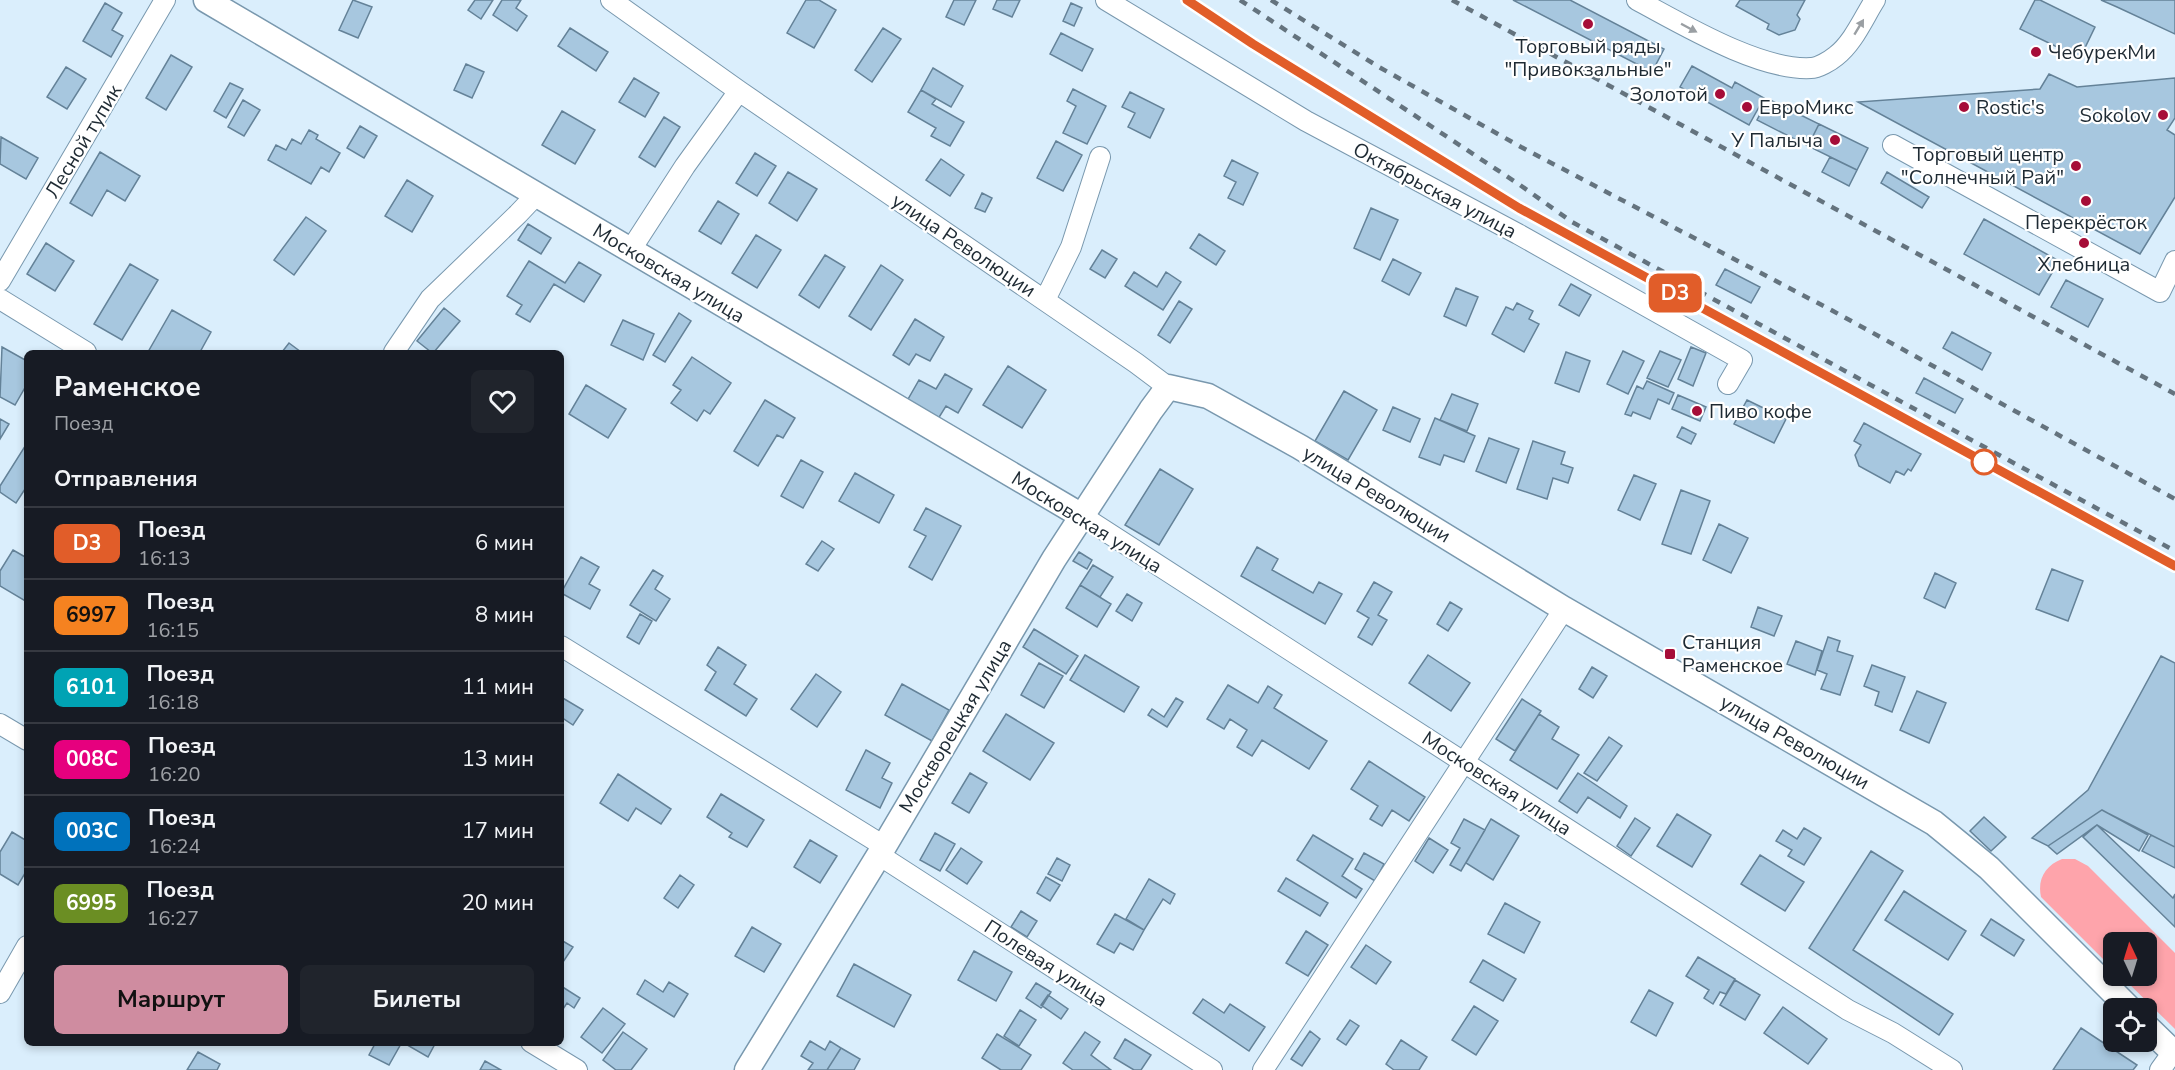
<!DOCTYPE html>
<html lang="ru">
<head>
<meta charset="utf-8">
<style>
	body { margin:0; font-family:"Nunito Sans",sans-serif; background:#20242c; color:#f1f3f6; height:100vh; display:flex; flex-direction:column; font-size:22px; white-space:nowrap }
	* { box-sizing:border-box; margin:0 }
	p { font-size:20px; color:#9ea1a6 }
	.icon { flex:none; width:33px; height:33px; fill:none; stroke:currentColor; stroke-width:2; stroke-linecap:round; stroke-linejoin:round }
	.map { position:relative; flex:1; overflow:hidden }
	.panel { position:absolute; left:24px; top:350px; width:540px; height:696px; display:flex; flex-direction:column; background:#171b24; border-radius:9px; box-shadow:0 3px 9px #0003 }
	.panel>* { flex:none }
	.badge { padding:0 12px; border-radius:9px; font-size:21px; line-height:39px }
	.needle { width:39px; rotate:356deg }
	.controls { position:absolute; left:2103px; top:932px; display:grid; gap:12px }
	.controls a { display:grid; place-items:center; width:54px; height:54px; border-radius:9px; background:#171b24; box-shadow:0 3px 9px #0003; font-size:30px }
	.map>.badge { position:absolute; translate:-50% -50%; box-shadow:0 0 0 3px #fff }
	h2 { padding:0 30px; font-size:22px; line-height:54px }
	.round { display:grid; place-items:center; flex:none; width:63px; height:63px; border-radius:9px; background:#20242c }
	.summary { display:flex; align-items:center; justify-content:space-between; height:102px; padding:0 30px }
	h1 { font-size:28px; font-weight:700; line-height:45px }
	.action { display:flex; gap:12px; margin-top:auto; padding:12px 30px }
	.action a { flex:1; height:69px; border-radius:9px; background:#cf8ca0; color:#111; font-size:24px; font-weight:700; line-height:69px; text-align:center }
	.action a+a { background:#20242c; color:#f1f3f6 }
	ul { padding:0; list-style:none }
	li { display:flex; align-items:center; gap:18px; height:72px; padding:0 30px; border-top:2px solid #363941 }
	li div { flex:1 }
	li b { display:block; font-size:22px }
	li em { font-style:normal }
	li .badge { min-width:66px; font-weight:700; text-align:center }
	.map>svg:first-child { display:block }
	.green { fill:#fea4ab }
	.building { fill:#a7c7df; stroke:#648298; stroke-width:1.5 }
	.lines { fill:none; stroke-linecap:round; stroke-linejoin:round }
	.minor-casing { stroke:#7998ae; stroke-width:22 }
	.tertiary-casing { stroke:#7998ae; stroke-width:27 }
	.minor { stroke:#fff; stroke-width:20 }
	.tertiary { stroke:#fff; stroke-width:24 }
	.rail { stroke:#64737e; stroke-width:4.5; stroke-dasharray:8 8; stroke-linecap:butt }
	.oneway { fill:#9a9fa3 }
	.line-casing { stroke:#fff; stroke-width:14 }
	.line { stroke:#e15d29; stroke-width:9 }
	.poi-dot { fill:#a60d38; stroke:#fff; stroke-width:2 }
	.stop-dot { fill:#fff; stroke:#e15d29; stroke-width:3 }
	.labels { text-anchor:middle; stroke-width:4.5; stroke-linejoin:round; paint-order:stroke }
	.poi-label { font-size:20px; fill:#1e2a33; stroke:#fff; text-anchor:start }
	.street-label { font-size:20px; fill:#1e2a33; stroke:#fff }
</style>
</head>
<body>
<div class="map">
<svg width="2175" height="1070" viewBox="0 0 2175 1070">
	<rect width="100%" height="100%" fill="#daeefc"/>
	<path class="green" d="M2062,859H2075L2088,866L2175,953V1029L2120,975H2146V942H2114L2113,969L2041,897C2037,879 2046,865 2062,859Z"/>
	<path class="building" d="M353,0L372,7L358,38L339,30Z
		M475,0H493L481,19L468,10Z
		M502,0H521L516,8L527,16L517,31L493,15Z
		M806,0H819L836,10L814,48L787,33Z
		M954,0H976L964,25L946,17Z
		M997,0H1020L1012,17L993,9Z
		M1513,0H1570L1664,49L1652,72Z
		M1740,0H1805L1797,15L1800,19L1795,30L1779,35L1767,29L1769,24L1736,6Z
		M2035,0H2040L2095,27L2080,58L2020,29Z
		M2101,0H2175V34L2117,7Z
		M105,3L122,13L112,30L123,36L111,57L83,41Z
		M1071,3L1082,8L1074,26L1063,21Z
		M570,28L608,52L596,71L558,46Z
		M883,28L901,39L872,82L855,70Z
		M1061,33L1093,49L1082,71L1050,54Z
		M171,55L192,67L166,110L146,98Z
		M466,64L484,72L472,98L454,90Z
		M1692,66L1732,88L1735,82L1764,98L1749,125L1680,87Z
		M66,67L86,79L67,109L47,97Z
		M933,68L963,86L951,107L921,90Z
		M2049,74L2077,87L2175,78V118L2167,130L2175,135V197L2140,254L1858,102L2040,89Z
		M634,78L659,93L645,117L619,102Z
		M230,83L243,89L226,118L214,111Z
		M1073,89L1106,106L1087,144L1063,133L1076,106L1067,101Z
		M921,90L936,99L932,104L964,122L950,146L931,136L936,128L908,112Z
		M1130,92L1164,109L1150,138L1128,127L1135,113L1122,107Z
		M1768,99L1819,124L1808,146L1757,120Z
		M243,100L260,110L244,136L228,127Z
		M562,111L595,130L575,164L542,145Z
		M664,117L680,127L655,167L639,157Z
		M1819,124L1868,148L1857,170L1808,146Z
		M360,126L377,136L364,158L347,148Z
		M309,130L318,135L316,139L340,153L329,172L321,167L311,184L268,160L276,145L286,150L292,139L301,144Z
		M1,137L38,158L26,179L0,164Z
		M1056,141L1082,155L1063,191L1037,178Z
		M100,152L140,176L125,201L107,190L92,216L70,203Z
		M755,153L776,166L757,196L736,183Z
		M1830,157L1857,170L1849,186L1822,172Z
		M941,159L964,175L950,196L926,180Z
		M1232,160L1258,173L1243,205L1228,198L1236,182L1224,176Z
		M788,172L817,189L797,221L769,203Z
		M1887,172L1929,197L1922,208L1881,183Z
		M407,180L433,196L412,232L385,216Z
		M982,193L992,198L985,212L975,208Z
		M718,201L739,214L721,244L699,231Z
		M1371,208L1398,220L1380,260L1354,248Z
		M306,217L326,231L294,275L274,260Z
		M1984,219L2059,261L2039,295L1964,254Z
		M528,224L551,238L541,254L518,240Z
		M1199,234L1225,251L1216,265L1190,248Z
		M756,235L781,250L757,288L732,273Z
		M46,243L74,261L55,291L27,274Z
		M1102,250L1117,259L1105,278L1090,269Z
		M825,255L845,267L819,308L799,295Z
		M1393,259L1421,273L1409,295L1382,281Z
		M529,261L565,283L579,262L601,275L584,302L554,284L530,322L516,314L522,305L507,296Z
		M130,264L158,280L122,340L94,324Z
		M881,265L903,280L871,330L849,316Z
		M1725,269L1760,287L1751,303L1716,285Z
		M1134,272L1157,287L1166,272L1181,282L1163,310L1125,286Z
		M2066,280L2103,299L2088,327L2051,307Z
		M1571,284L1591,295L1579,316L1559,305Z
		M1456,288L1478,297L1466,326L1444,316Z
		M1179,301L1192,309L1170,343L1158,335Z
		M1517,303L1533,311L1529,319L1539,324L1524,352L1492,334L1506,307L1513,310Z
		M444,308L460,321L434,352H431L417,341Z
		M172,310L211,332L200,352H148Z
		M679,313L691,321L665,362L653,355Z
		M915,319L944,337L930,361L916,354L909,365L893,355Z
		M623,320L654,334L643,360L611,345Z
		M1952,332L1991,353L1982,370L1943,348Z
		M289,343L301,352H282Z
		M2,347L27,361V384L15,405L0,397Z
		M1691,347L1706,353L1693,386L1678,379Z
		M1623,351L1644,361L1628,394L1607,384Z
		M1660,351L1681,360L1668,387L1647,378Z
		M1566,352L1590,361L1579,392L1555,383Z
		M692,357L731,383L710,414L704,410L697,421L671,403L681,390L673,385Z
		M1008,366L1046,390L1022,428L983,405Z
		M945,374L972,389L958,413L946,406L938,419L907,401L919,380L936,389Z
		M1924,378L1963,399L1955,413L1916,393Z
		M1647,381L1674,393L1669,404L1658,399L1650,419L1633,412L1631,416L1625,414L1637,386L1643,389Z
		M586,385L626,409L608,438L569,414Z
		M1344,391L1377,410L1348,460L1315,441Z
		M1452,394L1478,404L1467,431L1440,420Z
		M1678,395L1706,407L1700,421L1672,409Z
		M765,400L795,418L783,438L777,435L758,466L734,451Z
		M1747,400L1786,419L1774,443L1734,424Z
		M1393,407L1420,419L1410,442L1383,430Z
		M1435,418L1475,436L1464,462L1444,455L1440,465L1419,457Z
		M0,419L9,424L0,439Z
		M1864,423L1921,454L1911,471L1908,469L1904,475L1896,471L1890,483L1859,466L1855,455L1861,445L1854,441Z
		M1682,427L1696,434L1691,444L1677,437Z
		M1489,438L1519,449L1506,483L1476,471Z
		M1533,441L1565,452L1561,464L1573,468L1568,483L1553,478L1547,499L1517,489Z
		M27,443V486L16,503L0,492V486Z
		M801,460L823,472L803,508L781,496Z
		M1160,469L1193,489L1159,545L1125,525Z
		M855,473L894,495L879,523L839,501Z
		M1634,475L1656,484L1640,520L1618,510Z
		M1681,490L1710,501L1691,554L1662,544Z
		M926,508L961,526L932,580L909,567L926,536L914,530Z
		M1719,524L1748,538L1731,573L1703,560Z
		M822,541L834,549L818,571L806,564Z
		M1257,547L1278,559L1272,570L1313,593L1319,582L1342,594L1325,624L1241,576Z
		M13,550L27,558V602L0,586V571Z
		M1079,552L1092,560L1087,569L1073,561Z
		M581,557L599,567L589,584L600,590L590,609L561,593Z
		M1093,565L1113,577L1100,597L1080,585Z
		M2052,569L2083,581L2068,621L2036,609Z
		M653,570L663,576L655,589L670,599L656,621L630,605Z
		M1935,573L1956,583L1945,608L1924,598Z
		M1374,582L1392,592L1378,615L1387,620L1372,645L1358,637L1369,618L1357,611Z
		M1080,585L1111,604L1097,627L1066,608Z
		M1127,594L1142,603L1132,621L1116,611Z
		M1450,602L1462,609L1448,631L1437,624Z
		M1758,607L1782,616L1774,636L1751,627Z
		M640,614L652,621L639,644L627,637Z
		M1034,629L1078,656L1066,674L1023,647Z
		M1828,637L1840,641L1837,651L1853,656L1840,695L1821,689L1827,674L1817,670Z
		M1796,641L1822,651L1815,675L1787,664Z
		M718,647L746,665L734,684L757,699L746,716L705,690L716,672L707,665Z
		M1085,655L1139,687L1124,712L1070,680Z
		M1428,655L1470,683L1451,711L1409,683Z
		M2161,656L2175,663V847L2102,810L2048,846L2032,838L2088,790Z
		M1039,663L1063,676L1044,708L1021,695Z
		M1872,665L1905,677L1892,712L1875,705L1879,692L1864,686Z
		M1592,667L1607,676L1593,698L1579,689Z
		M816,674L841,692L817,727L791,709Z
		M902,684L949,710L932,741L885,715Z
		M1228,685L1258,703L1268,686L1282,695L1274,708L1327,741L1309,769L1262,740L1252,756L1237,747L1247,730L1230,719L1224,729L1207,719Z
		M1917,691L1946,703L1929,743L1900,730Z
		M561,697L583,710L573,725L561,717Z
		M1176,698L1183,702L1167,727L1148,715L1152,709L1164,717Z
		M1522,699L1541,711L1515,751L1496,739Z
		M1006,714L1054,743L1030,780L983,751Z
		M1539,714L1559,727L1552,739L1579,755L1557,789L1510,760Z
		M1609,737L1622,746L1597,781L1584,773Z
		M866,750L890,763L882,778L892,783L880,808L846,790Z
		M1369,761L1425,797L1409,821L1392,810L1382,826L1370,819L1378,806L1351,789Z
		M970,773L987,783L969,813L952,803Z
		M1578,773L1627,806L1620,818L1588,797L1577,813L1559,801Z
		M618,774L671,809L661,824L636,808L628,821L600,803Z
		M721,794L764,820L747,847L729,837L732,833L707,817Z
		M2102,810L2148,835L2139,851L2097,825L2057,854L2048,846Z
		M1677,814L1711,835L1692,867L1657,846Z
		M1984,817L2006,837L1991,851L1970,831Z
		M1635,818L1650,828L1631,856L1617,846Z
		M1464,819L1485,830L1461,871L1450,865L1460,848L1451,843Z
		M1491,819L1519,836L1493,880L1466,863Z
		M2097,825L2173,898L2175,894V927L2083,837Z
		M1804,828L1821,838L1804,865L1788,856L1792,850L1776,841L1783,830L1797,839Z
		M12,832L27,841V870L18,885L0,874V852Z
		M935,833L955,844L940,871L920,860Z
		M1313,835L1353,859L1342,876L1362,889L1356,898L1297,860Z
		M2151,835L2175,847V868L2142,851Z
		M1429,838L1448,850L1433,873L1415,861Z
		M810,840L837,856L820,883L794,867Z
		M961,848L982,862L967,884L946,870Z
		M1871,851L1903,871L1853,950L1953,1014L1939,1035L1809,948Z
		M1364,853L1384,864L1375,881L1355,869Z
		M1760,855L1804,882L1785,911L1741,884Z
		M1057,858L1070,865L1062,881L1048,874Z
		M680,875L694,885L678,908L664,898Z
		M1046,877L1060,885L1050,901L1037,893Z
		M1286,878L1328,903L1320,916L1278,891Z
		M1149,879L1175,894L1170,904L1163,899L1144,930L1126,919Z
		M1904,891L1966,931L1948,960L1885,920Z
		M1505,903L1540,922L1524,953L1488,934Z
		M1021,911L1037,921L1027,937L1011,927Z
		M1115,914L1144,930L1133,950L1120,943L1114,953L1097,944Z
		M1991,919L2024,940L2014,956L1981,935Z
		M752,927L781,944L764,972L735,956Z
		M1306,931L1328,945L1308,976L1286,963Z
		M561,940L573,947L561,965Z
		M1366,945L1391,962L1376,984L1351,967Z
		M974,951L1012,972L996,1001L958,980Z
		M1698,957L1735,979L1726,994L1720,992L1713,1004L1704,998L1709,990L1686,976Z
		M1483,960L1516,979L1503,1001L1470,982Z
		M854,964L911,995L894,1027L837,996Z
		M645,980L663,992L669,982L688,994L674,1017L637,994Z
		M1735,980L1760,995L1745,1020L1720,1005Z
		M1036,983L1051,992L1041,1008L1026,998Z
		M561,986L580,998L574,1008L567,1003L561,1012Z
		M1649,990L1673,1003L1656,1036L1631,1022Z
		M1048,995L1068,1009L1061,1019L1041,1005Z
		M1203,999L1224,1013L1230,1004L1265,1027L1249,1051L1193,1013Z
		M1474,1006L1498,1021L1476,1055L1452,1040Z
		M1783,1007L1827,1039L1808,1064L1764,1033Z
		M603,1008L625,1024L602,1053L581,1037Z
		M1020,1010L1036,1020L1019,1046L1004,1036Z
		M1350,1020L1359,1026L1346,1045L1337,1039Z
		M2081,1028L2137,1065L2133,1070H2053Z
		M1310,1031L1320,1039L1302,1066L1291,1059Z
		M623,1032L647,1049L631,1070H616L603,1060Z
		M1085,1032L1100,1042L1091,1055L1111,1070H1073L1063,1063Z
		M997,1034L1031,1055L1021,1070H1001L982,1058Z
		M1125,1039L1151,1055L1141,1070H1134L1114,1058Z
		M1401,1040L1427,1057L1419,1070H1394L1386,1064Z
		M810,1041L825,1050L830,1041L841,1048L827,1070H808L813,1063L801,1056Z
		M376,1042H402L389,1065L369,1055Z
		M402,1042H436L428,1057Z
		M841,1048L860,1059L854,1070H827Z
		M198,1052L220,1064L217,1070H187Z
		M485,1061L501,1070H480Z"/>
	<g class="lines">
		<defs>
			<path id="minor" d="M611,0L739,91L1136,363L1168,387
				M1106,0L1306,121L1518,234L1742,360L1728,384
				M1637,0C1682,24 1760,71 1811,68C1818,68 1830,61 1836,56C1853,43 1863,19 1875,0
				M1893,145L2160,292L2175,261
				M630,251L685,166L739,91
				M0,281L165,0
				M0,299L86,352
				M1045,300L1071,247L1100,157
				M394,352L430,299L518,214L537,194
				M1082,516L1848,1010L1893,1033L1952,1070
				M561,646L884,846
				M0,724L27,740
				M879,855L1212,1070
				M0,993L27,946
				M531,1042L577,1070
				M1263,1070L1564,609
				M2160,1070L2173,1052"/>
			<path id="tertiary" d="M206,0L1082,516
				M2146,1026L2175,1054
				M747,1070L879,855L1054,559L1151,410L1168,387L1208,396L1300,447L1564,609L1934,823L1989,868L2129,1008"/>
		</defs>
		<use href="#minor" class="minor-casing"/>
		<use href="#tertiary" class="tertiary-casing"/>
		<use href="#minor" class="minor"/>
		<use href="#tertiary" class="tertiary"/>
		<path class="rail" d="M1188,0L1253,44L1519,208L2175,566
			M1240,0L1520,185L1572,222L2175,551
			M1271,0L1379,67L1521,147L1833,311L2175,499
			M1452,0L2175,394"/>
	</g>
	<defs><path id="oneway-solid" d="M-6-.8H1V-3.2L6.5 0L1 3.2V.8H-6Z" transform="scale(1.5)"/></defs>
	<g class="oneway">
		<use href="#oneway-solid" transform="translate(1859 27) rotate(-59)"/>
		<use href="#oneway-solid" transform="translate(1689 28) rotate(28)"/>
	</g>
	<g class="lines">
		<defs>
			<path id="line" d="M1187,0L1253,44L1519,208L2175,566"/>
		</defs>
		<use href="#line" class="line-casing"/>
		<use href="#line" class="line"/>
	</g>
	<g class="poi-dot">
		<circle cx="1588" cy="24" r="6"/>
		<circle cx="2036" cy="52" r="6"/>
		<circle cx="1720" cy="94" r="6"/>
		<circle cx="1747" cy="107" r="6"/>
		<circle cx="1964" cy="107" r="6"/>
		<circle cx="2163" cy="115" r="6"/>
		<circle cx="1835" cy="140" r="6"/>
		<circle cx="2076" cy="166" r="6"/>
		<circle cx="2086" cy="201" r="6"/>
		<circle cx="2084" cy="243" r="6"/>
		<circle cx="1697" cy="411" r="6"/>
		<rect x="1664" y="648" width="12" height="12" rx="3"/>
	</g>
	<circle class="stop-dot" cx="1984" cy="462" r="12"/>
	<g class="labels">
		<g class="poi-label">
			<text x="1588" y="53" text-anchor="middle">Торговый ряды<tspan x="1588" dy="23">"Привокзальные"</tspan></text>
			<text x="2048" y="59">ЧебурекМи</text>
			<text x="1708" y="101" text-anchor="end">Золотой</text>
			<text x="1759" y="114">ЕвроМикс</text>
			<text x="1976" y="114">Rostic's</text>
			<text x="2151" y="122" text-anchor="end">Sokolov</text>
			<text x="1823" y="147" text-anchor="end">У Палыча</text>
			<text x="2064" y="161" text-anchor="end">Торговый центр<tspan x="2064" dy="23">"Солнечный Рай"</tspan></text>
			<text x="2086" y="229" text-anchor="middle">Перекрёсток</text>
			<text x="2084" y="271" text-anchor="middle">Хлебница</text>
			<text x="1709" y="418">Пиво кофе</text>
			<text x="1682" y="649">Станция<tspan x="1682" dy="23">Раменское</tspan></text>
		</g>
		<g class="street-label">
			<text transform="translate(83 141) rotate(-59)" y="7">Лесной тупик</text>
			<text transform="translate(1435 190) rotate(28)" y="7">Октябрьская улица</text>
			<text transform="translate(964 245) rotate(34)" y="7">улица Революции</text>
			<text transform="translate(669 273) rotate(31)" y="7">Московская улица</text>
			<text transform="translate(1377 494) rotate(31)" y="7">улица Революции</text>
			<text transform="translate(1087 522) rotate(32)" y="7">Московская улица</text>
			<text transform="translate(955 726) rotate(-59)" y="7">Москворецкая улица</text>
			<text transform="translate(1795 742) rotate(30)" y="7">улица Революции</text>
			<text transform="translate(1497 783) rotate(33)" y="7">Московская улица</text>
			<text transform="translate(1046 963) rotate(33)" y="7">Полевая улица</text>
		</g>
	</g>
</svg>
<div class="controls">
<a><svg class="needle" viewBox="-14 -14 28 28"><path d="M0-13l5 13h-10z" fill="#e53935"/><path d="M0 13l5-13h-10z" fill="#9ea1a6"/></svg></a>
<a><svg class="icon" aria-label="locate" viewBox="0 0 24 24"><circle cx="12" cy="12" r="6"/><path d="M12 2v4M12 18v4M2 12h4M18 12h4"/></svg></a>
</div>
<b class="badge" style="left:1675px;top:293px;background:#e15d29;color:#fff">D3</b>
<section class="panel">
<div class="summary"><div><h1>Раменское</h1><p>Поезд</p></div><a class="round"><svg class="icon" aria-label="heart" viewBox="0 0 24 24"><path d="M12 20l-8-8c-3-5 5-10 8-4 3-6 11-1 8 4z"/></svg></a></div>
<h2>Отправления</h2>
<ul>
<li><span class="badge" style="background:#e15d29;color:#fff">D3</span><div><b>Поезд</b><p>16:13</p></div><em>6 мин</em></li>
<li><span class="badge" style="background:#f58220;color:#111">6997</span><div><b>Поезд</b><p>16:15</p></div><em>8 мин</em></li>
<li><span class="badge" style="background:#00a3b4;color:#fff">6101</span><div><b>Поезд</b><p>16:18</p></div><em>11 мин</em></li>
<li><span class="badge" style="background:#e6007e;color:#fff">008С</span><div><b>Поезд</b><p>16:20</p></div><em>13 мин</em></li>
<li><span class="badge" style="background:#0072bc;color:#fff">003С</span><div><b>Поезд</b><p>16:24</p></div><em>17 мин</em></li>
<li><span class="badge" style="background:#6b8e23;color:#fff">6995</span><div><b>Поезд</b><p>16:27</p></div><em>20 мин</em></li>
</ul>
<div class="action"><a>Маршрут</a><a>Билеты</a></div>
</section>
</div>
</body>
</html>
